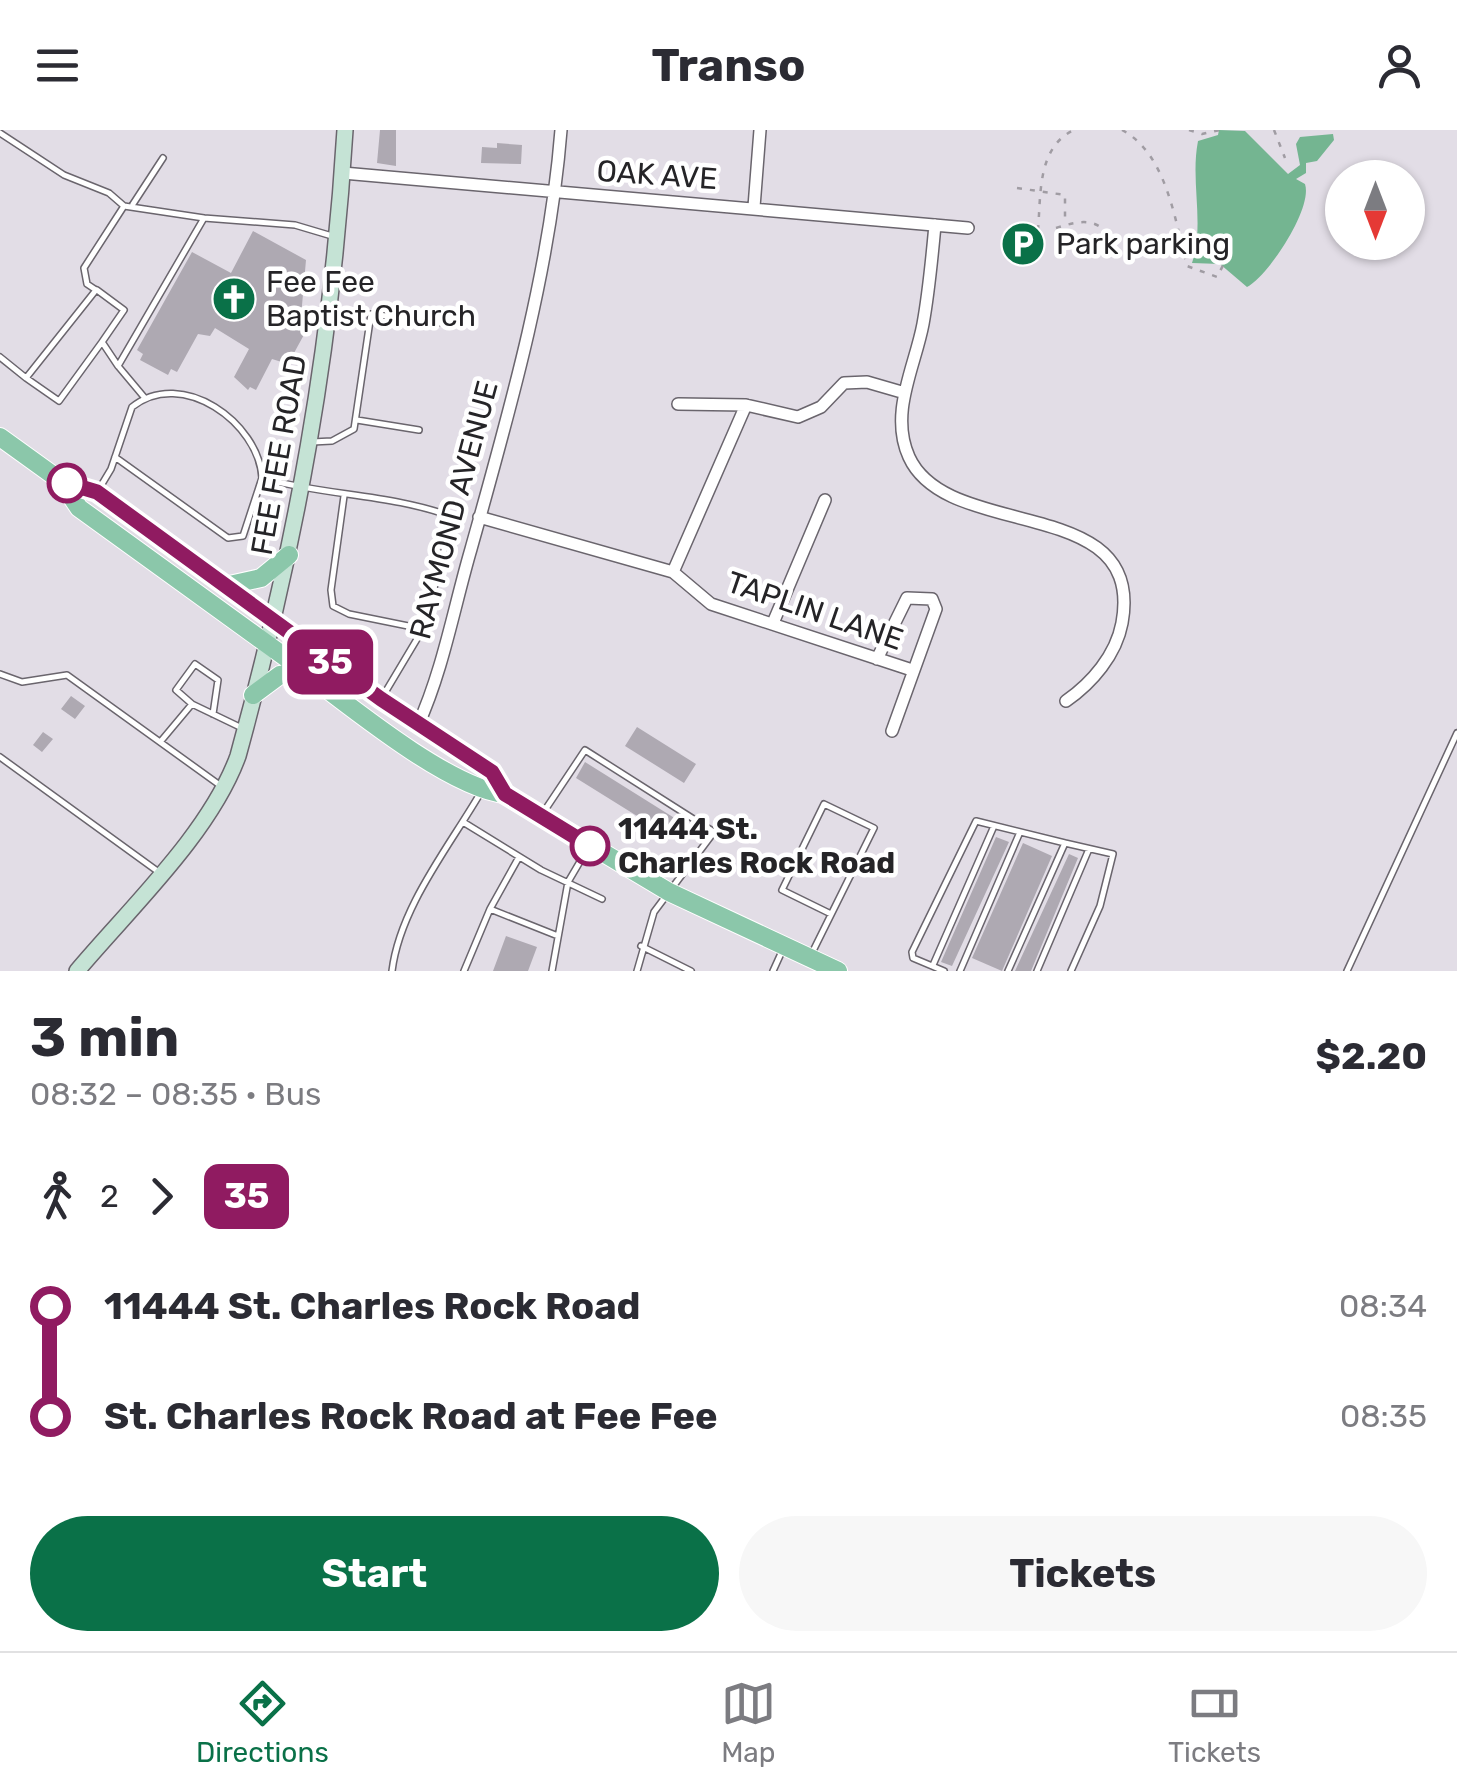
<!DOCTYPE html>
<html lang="en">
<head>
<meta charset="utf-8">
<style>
	body { margin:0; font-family:Rubik,sans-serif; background:#f7f7f7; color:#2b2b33; height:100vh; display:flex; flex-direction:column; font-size:38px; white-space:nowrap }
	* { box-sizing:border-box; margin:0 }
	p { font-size:32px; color:#7c7c81 }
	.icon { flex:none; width:55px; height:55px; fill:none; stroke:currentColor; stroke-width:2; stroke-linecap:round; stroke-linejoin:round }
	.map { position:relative; height:841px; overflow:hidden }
	.details { display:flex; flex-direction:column; background:#fff; flex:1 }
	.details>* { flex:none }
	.badge { padding:0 20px; border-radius:15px; font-size:35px; line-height:65px }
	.needle { width:65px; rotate:180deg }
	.buttons { position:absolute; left:1325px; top:30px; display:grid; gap:20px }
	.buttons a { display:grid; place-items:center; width:100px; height:100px; border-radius:50%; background:#fff; box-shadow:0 2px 8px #0004; font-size:50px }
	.map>.badge { position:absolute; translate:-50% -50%; box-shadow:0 0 0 5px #fff }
	.legs { display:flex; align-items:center; gap:15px; height:110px; padding:0 30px; font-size:32px }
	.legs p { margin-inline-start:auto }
	.overview { display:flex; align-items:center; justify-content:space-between; height:170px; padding:0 30px }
	h1 { font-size:55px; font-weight:700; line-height:75px }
	.cta { display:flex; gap:20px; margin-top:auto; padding:20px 30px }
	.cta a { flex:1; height:115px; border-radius:60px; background:#0a7148; color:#fff; font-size:40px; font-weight:700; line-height:115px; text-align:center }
	.cta a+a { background:#f7f7f7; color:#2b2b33 }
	ul { padding:0 30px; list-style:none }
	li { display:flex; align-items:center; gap:35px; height:110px; font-size:38px }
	li i { display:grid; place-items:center; width:15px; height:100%; margin:0 12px; background:currentColor }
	li i::after { content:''; width:25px; height:25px; margin:-12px; border:8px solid; border-radius:50%; background:#fff }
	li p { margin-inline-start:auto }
	li:first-child i { background:linear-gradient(#0000 50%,currentColor 0) }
	li:last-child i { background:linear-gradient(currentColor 50%,#0000 0) }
	header { display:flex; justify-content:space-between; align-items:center; height:130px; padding:0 30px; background:#fff; font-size:45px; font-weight:700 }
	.tab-bar { display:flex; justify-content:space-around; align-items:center; height:140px; border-top:2px solid #e1e1e2; background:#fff; font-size:28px; color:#7c7c81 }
	.tab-bar a { display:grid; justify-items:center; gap:5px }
	.tab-bar .selected { color:#0a7148 }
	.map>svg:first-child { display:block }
	.water { fill:#74b591 }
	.building { fill:#aea9b2 }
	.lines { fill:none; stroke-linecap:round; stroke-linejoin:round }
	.lane-casing { stroke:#6a656d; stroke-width:8 }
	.street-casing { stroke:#6a656d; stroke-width:14 }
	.secondary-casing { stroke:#6a656d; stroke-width:18 }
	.primary-casing { stroke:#fff; stroke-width:20 }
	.path { stroke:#a09ca3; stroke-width:2.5; stroke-dasharray:5 8; stroke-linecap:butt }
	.lane { stroke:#fff; stroke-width:5 }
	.street { stroke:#fff; stroke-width:11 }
	.secondary { stroke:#c5e3d5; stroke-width:15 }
	.primary { stroke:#8bc7aa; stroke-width:18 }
	.line-1-casing { stroke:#fff; stroke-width:22 }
	.line-1 { stroke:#901b61; stroke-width:15 }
	.stop-1-dot { fill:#fff; stroke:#901b61; stroke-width:5 }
	.labels { text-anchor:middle; stroke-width:9; stroke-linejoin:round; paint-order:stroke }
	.street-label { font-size:30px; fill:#252427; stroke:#fff }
	.poi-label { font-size:30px; fill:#252427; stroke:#fff; text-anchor:start }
	.stop-label { font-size:30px; font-weight:bold; fill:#252427; stroke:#fff; text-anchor:start }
</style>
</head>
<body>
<header><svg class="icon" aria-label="menu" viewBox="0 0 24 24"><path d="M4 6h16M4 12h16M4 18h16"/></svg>Transo<svg class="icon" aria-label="person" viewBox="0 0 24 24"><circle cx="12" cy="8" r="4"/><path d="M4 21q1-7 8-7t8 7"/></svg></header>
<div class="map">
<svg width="1457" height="841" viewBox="0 0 1457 841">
	<rect width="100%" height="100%" fill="#e2dde6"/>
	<path class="water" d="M1219,0L1245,1L1288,44L1300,35L1296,14L1300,7L1333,4L1334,10L1317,31L1306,33V43L1296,49L1305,54C1313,78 1269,145 1247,157L1220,134L1192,133C1205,94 1190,52 1198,11L1218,5Z"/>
	<path class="building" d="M380,0H396V36L377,33Z
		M497,13L522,15L521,34L481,33L482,17L497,18Z
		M253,101L306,130L300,198L306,201L288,234L272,229L256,260L250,257L248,260L234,247L249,219L215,198L210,206L198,204L177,242L171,239L168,245L140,230L143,224L137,220L192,122L231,143Z
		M71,566L85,576L75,589L61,579Z
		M637,597L696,634L684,653L625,616Z
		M43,602L53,609L42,622L33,615Z
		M585,632L684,694L674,709L576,648Z
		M996,707L1009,712L952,836L941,832Z
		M1023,713L1052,726L1002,841L972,828Z
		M1069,724L1078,728L1031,841H1015Z
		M506,806L537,817L528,841H493Z"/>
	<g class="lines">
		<defs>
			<path id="lane" d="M0,3L64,45L109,63L124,76
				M133,74L163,28
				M97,160L124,180L102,212
				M0,227L26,248L96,160L87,154L84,138L124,76L204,88
				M26,248L59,271L102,212L118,236
				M144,267L118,236L204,88L295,95L332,106
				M357,290L419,300
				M312,312L332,311L354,299L371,184L438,193
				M115,327L228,408L243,406L262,348
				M99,359L111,339L132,277C182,237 259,293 262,348C325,366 392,364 453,387L423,499L383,566
				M344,366L331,460L333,476L349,484L423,499
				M0,544L22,552L67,545L221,656
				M192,574L176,560L195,534L218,550L213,584
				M161,611L192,574L244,599
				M0,627L160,743
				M543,683L585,620L714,702L672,758
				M463,692L541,740L602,769
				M1065,713L1113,724L1100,776L1071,841
				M490,779L519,727
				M641,816L691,841
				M811,825L874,698L824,674L782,760L831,784
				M933,835L994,696
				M392,841C400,777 449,717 481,662
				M464,841L490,779L558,806
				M552,841L568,752L588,718
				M637,841L654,782L666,766
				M773,841L783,819
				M944,841L913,828L912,822L976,691L1065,713L1008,841
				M960,841L1020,702
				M1037,841L1089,719
				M1347,841L1457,603"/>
			<path id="street" d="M343,43L968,98
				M754,77L760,0
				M935,95C932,128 929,161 923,194C915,237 889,283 909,327C948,413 1146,362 1122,493C1116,525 1092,553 1066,571
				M678,274L746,275
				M479,387L673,442L711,474L912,540
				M673,442L746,275L798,287L821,277L844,253L867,252L905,263
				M773,493L825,370
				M877,529L907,468L932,469L936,479L892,601
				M418,595C443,540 454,477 471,419C509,283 550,141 561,0"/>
			<path id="secondary" d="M77,841C130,778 210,703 238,626C296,415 332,218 345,0"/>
			<path id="primary" d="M0,307L61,351L97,362L381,569L492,642L505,664
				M61,351L79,378C148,428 216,477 285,527C336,565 446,658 505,664L669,762L838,841
				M225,456L261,448L289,425
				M253,565L280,545L305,542"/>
		</defs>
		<use href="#lane" class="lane-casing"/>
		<use href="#street" class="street-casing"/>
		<use href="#secondary" class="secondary-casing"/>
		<use href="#primary" class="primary-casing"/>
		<path class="path" d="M1122,0C1167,24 1175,91 1187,136L1217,147L1231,120
			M1189,0L1202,4L1220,0
			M1274,0L1285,28
			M1017,58L1065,65V94
			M1056,98C1076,92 1094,86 1109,105L1105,126
			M1038,100C1041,65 1037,17 1074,0"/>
		<use href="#lane" class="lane"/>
		<use href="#street" class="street"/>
		<use href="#secondary" class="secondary"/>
		<use href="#primary" class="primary"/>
	</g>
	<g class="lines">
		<defs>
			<path id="line-1" d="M67,353L97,362L381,569L492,642L505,664L590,716"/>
		</defs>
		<use href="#line-1" class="line-1-casing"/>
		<use href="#line-1" class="line-1"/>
	</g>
	<defs>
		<symbol id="parking-disc" viewBox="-11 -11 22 22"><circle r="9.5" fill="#0a7148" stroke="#fff"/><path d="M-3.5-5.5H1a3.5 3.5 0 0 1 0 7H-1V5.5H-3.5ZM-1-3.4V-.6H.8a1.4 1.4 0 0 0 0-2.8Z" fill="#fff"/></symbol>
		<symbol id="church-disc" viewBox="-11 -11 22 22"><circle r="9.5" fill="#0a7148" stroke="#fff"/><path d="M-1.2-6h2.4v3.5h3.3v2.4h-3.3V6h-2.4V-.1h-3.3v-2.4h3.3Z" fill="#fff"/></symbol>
	</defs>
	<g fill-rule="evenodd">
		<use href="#parking-disc" x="998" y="89" width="50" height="50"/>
		<use href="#church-disc" x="209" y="144" width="50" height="50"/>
	</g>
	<g class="stop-1-dot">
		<circle cx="67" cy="353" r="18"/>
		<circle cx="590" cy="716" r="18"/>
	</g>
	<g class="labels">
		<g class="street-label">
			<text transform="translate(657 45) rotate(4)" y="10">OAK AVE</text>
			<text transform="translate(279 325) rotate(-80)" y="10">FEE FEE ROAD</text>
			<text transform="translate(454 380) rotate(-75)" y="10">RAYMOND AVENUE</text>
			<text transform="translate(815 481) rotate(19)" y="10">TAPLIN LANE</text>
		</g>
		<g class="poi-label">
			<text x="1056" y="124">Park parking</text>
			<text x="266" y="162">Fee Fee<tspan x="266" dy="34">Baptist Church</tspan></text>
		</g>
		<g class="stop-label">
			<text x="618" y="709">11444 St.<tspan x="618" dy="34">Charles Rock Road</tspan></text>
		</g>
	</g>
</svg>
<div class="buttons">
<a><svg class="needle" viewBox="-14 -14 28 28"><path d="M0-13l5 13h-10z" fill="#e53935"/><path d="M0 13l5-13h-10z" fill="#7c7c81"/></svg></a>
</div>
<b class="badge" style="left:330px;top:532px;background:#901b61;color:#fff">35</b>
</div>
<section class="details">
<div class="overview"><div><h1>3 min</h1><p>08:32 – 08:35 · Bus</p></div><b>$2.20</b></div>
<div class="legs"><svg class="icon" aria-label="walk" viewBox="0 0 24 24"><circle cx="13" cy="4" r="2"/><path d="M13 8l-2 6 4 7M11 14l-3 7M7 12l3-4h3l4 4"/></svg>2<svg class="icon" aria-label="forward" viewBox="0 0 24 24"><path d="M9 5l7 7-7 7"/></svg><b class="badge" style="background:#901b61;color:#fff">35</b></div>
<ul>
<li><i style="color:#901b61"></i><b>11444 St. Charles Rock Road</b><p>08:34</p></li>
<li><i style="color:#901b61"></i><b>St. Charles Rock Road at Fee Fee</b><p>08:35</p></li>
</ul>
<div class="cta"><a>Start</a><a>Tickets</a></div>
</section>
<nav class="tab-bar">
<a class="selected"><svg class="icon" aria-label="directions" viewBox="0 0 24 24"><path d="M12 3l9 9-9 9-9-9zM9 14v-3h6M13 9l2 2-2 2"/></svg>Directions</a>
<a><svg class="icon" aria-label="map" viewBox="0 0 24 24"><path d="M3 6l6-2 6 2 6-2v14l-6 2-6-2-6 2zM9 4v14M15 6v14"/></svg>Map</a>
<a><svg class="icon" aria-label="tickets" viewBox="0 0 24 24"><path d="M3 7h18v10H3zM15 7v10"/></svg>Tickets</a>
</nav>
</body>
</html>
